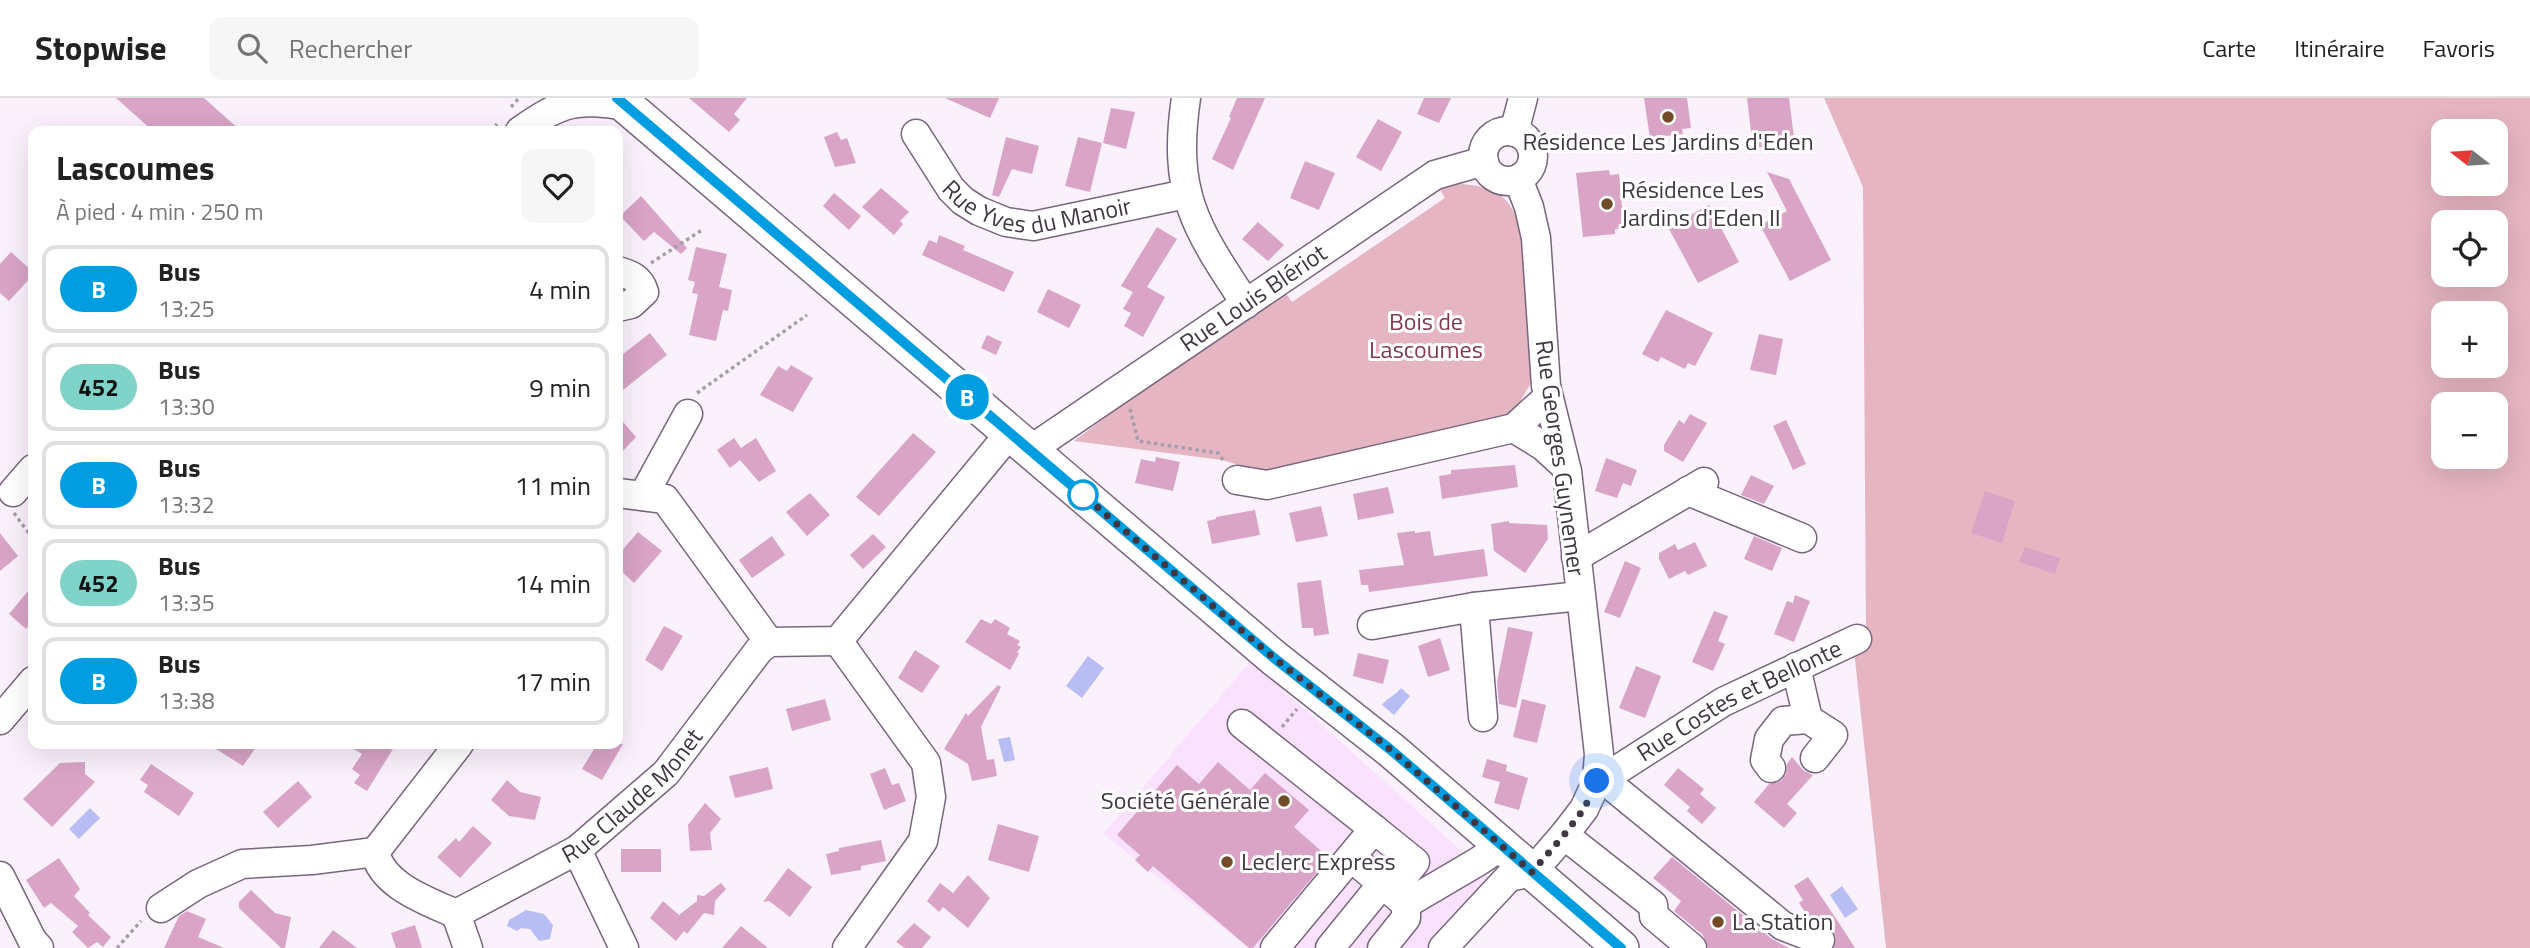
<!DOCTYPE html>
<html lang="fr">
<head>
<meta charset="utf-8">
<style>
	body { margin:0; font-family:"Titillium Web",sans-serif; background:#f6f6f6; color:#222; height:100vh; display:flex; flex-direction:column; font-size:26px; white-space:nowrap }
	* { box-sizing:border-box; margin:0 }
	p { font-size:23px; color:#767676 }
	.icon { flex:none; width:38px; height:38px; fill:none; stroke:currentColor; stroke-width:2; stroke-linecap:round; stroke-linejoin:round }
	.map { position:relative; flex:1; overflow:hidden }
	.side { position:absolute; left:28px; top:28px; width:595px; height:623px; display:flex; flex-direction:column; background:#fff; border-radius:14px; box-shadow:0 7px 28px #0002 }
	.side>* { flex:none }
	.badge { padding:0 14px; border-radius:23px; font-size:24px; line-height:46px }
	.needle { width:46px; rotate:287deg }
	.fabs { position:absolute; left:2431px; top:21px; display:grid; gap:14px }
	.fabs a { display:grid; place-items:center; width:77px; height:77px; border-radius:14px; background:#fff; box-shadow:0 7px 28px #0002; font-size:35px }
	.you { position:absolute; width:35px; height:35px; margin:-18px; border:5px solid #fff; border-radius:50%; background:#1a73e8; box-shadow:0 0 0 10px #1a73e833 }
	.map>.badge { position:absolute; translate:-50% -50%; box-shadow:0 0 0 4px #fff }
	.round { display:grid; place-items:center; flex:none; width:74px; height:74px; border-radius:14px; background:#f6f6f6 }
	.head { display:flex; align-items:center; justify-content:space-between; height:119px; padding:0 28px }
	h1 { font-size:33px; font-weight:700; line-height:52px }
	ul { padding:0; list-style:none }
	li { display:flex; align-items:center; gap:21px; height:88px; margin:0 14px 10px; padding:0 14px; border:4px solid #e0e0e0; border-radius:14px }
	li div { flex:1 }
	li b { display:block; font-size:26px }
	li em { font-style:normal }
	li .badge { min-width:77px; font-weight:700; text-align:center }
	header { display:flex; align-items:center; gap:42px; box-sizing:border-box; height:98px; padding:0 35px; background:#fff; border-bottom:2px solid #e0e0e0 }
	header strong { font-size:33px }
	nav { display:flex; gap:38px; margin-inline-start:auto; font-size:24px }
	.search { width:490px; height:63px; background:#f6f6f6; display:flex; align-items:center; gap:18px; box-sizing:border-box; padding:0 24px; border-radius:14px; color:#767676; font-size:26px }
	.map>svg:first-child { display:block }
	.built { fill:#fae2ff }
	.green { fill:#e6b5c2; fill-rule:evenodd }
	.water { fill:#b8bef4 }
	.building { fill:#d9a4c6 }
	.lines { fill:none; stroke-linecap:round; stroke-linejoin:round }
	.minor-casing { stroke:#7a657f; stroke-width:31 }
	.major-casing { stroke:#7a657f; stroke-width:38 }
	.path { stroke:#a79eaa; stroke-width:3.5; stroke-dasharray:3.5 3.5; stroke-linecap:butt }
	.minor { stroke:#fff; stroke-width:28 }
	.major { stroke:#fff; stroke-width:35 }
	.line-casing { stroke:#fff; stroke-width:16 }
	.line { stroke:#009de0; stroke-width:10 }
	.walk { stroke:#403742; stroke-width:7; stroke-dasharray:0 12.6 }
	.poi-dot { fill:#724c29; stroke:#fff; stroke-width:2.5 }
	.stop-dot { fill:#fff; stroke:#009de0; stroke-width:3.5 }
	.labels { text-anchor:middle; stroke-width:6; stroke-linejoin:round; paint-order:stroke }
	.poi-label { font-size:24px; fill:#403742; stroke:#fff; text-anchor:start }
	.street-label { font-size:24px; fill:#403742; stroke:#fff }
	.park-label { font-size:24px; fill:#843953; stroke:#fff }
</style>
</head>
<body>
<header>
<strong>Stopwise</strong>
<div class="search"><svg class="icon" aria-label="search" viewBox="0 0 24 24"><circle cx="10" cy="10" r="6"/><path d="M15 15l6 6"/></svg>Rechercher</div>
<nav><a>Carte</a><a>Itinéraire</a><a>Favoris</a></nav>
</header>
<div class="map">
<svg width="2530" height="850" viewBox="0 0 2530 850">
	<rect width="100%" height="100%" fill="#faf1fd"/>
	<path class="built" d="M1251,563L1497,785L1439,850H1249L1103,736Z"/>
	<path class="green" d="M1824,0H2530V850H1886L1854,552L1866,537L1863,89ZM2443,33H2496V86H2443ZM2443,124H2496V177H2443ZM2443,215H2496V268H2443ZM2443,306H2496V359H2443Z
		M1462,86C1499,89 1508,98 1522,131L1532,283L1513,316L1275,378L1222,362L1074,343L1130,301V297L1284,193L1292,204L1445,100L1439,90Z"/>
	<path class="water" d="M1088,558L1104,570L1082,600L1066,588Z
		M1401,590L1410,598L1394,617L1382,607C1388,599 1395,598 1401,590Z
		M1010,639L1015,662L1004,664L998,641Z
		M90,710L100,720L79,741L69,731Z
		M1842,788L1858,811L1845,820L1830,797Z
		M526,812L544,816L553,827L550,841L539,843L530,831L521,830L517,833L507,828L509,822Z"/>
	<path class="building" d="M116,0H204L241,33H153Z
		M689,0H747L734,16L740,22L729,34Z
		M945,0H999L990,20Z
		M1237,0H1265L1233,72L1212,61L1231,20L1229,19Z
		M1424,0H1451L1439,25L1417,16Z
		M1644,0H1687L1691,30L1682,31L1683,36L1650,40Z
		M1747,0H1789L1794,40L1785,41L1786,46L1753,50Z
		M1111,10L1135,14L1126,51L1103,45Z
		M1378,21L1402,34L1381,73L1356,59Z
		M837,34L841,42L847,40L856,65L835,69L824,39Z
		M1006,39L1039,48L1032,76L1012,71L999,99L992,97Z
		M1078,39L1102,45L1090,94L1065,88Z
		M1305,63L1335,75L1319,112L1290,100Z
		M1609,72L1610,77L1619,76L1624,130L1615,131V136L1583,139L1576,75Z
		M1767,74L1789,81L1831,162L1790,183L1760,127L1787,113Z
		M881,90L909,114L900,123L903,126L894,137L862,109Z
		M834,95L861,118L849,132L823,108Z
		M641,98L687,150L681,156L654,134L644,143L620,118Z
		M1709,107L1739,164L1698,185L1668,129Z
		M1258,124L1284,147L1268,163L1242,141Z
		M1157,129L1177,141L1147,189L1165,199L1143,239L1124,228L1131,215L1123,211L1133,194L1121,188Z
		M939,137L965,148L963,152L1014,174L1004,194L922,157L929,142L937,145Z
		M696,149L727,156L719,189L732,192L728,213L723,212L716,243L689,237L698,196L692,195L695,184L688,182Z
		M11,154L33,174V177L9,203L0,195V166Z
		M1048,191L1081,207L1069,230L1037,214Z
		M1666,212L1713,235L1695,268L1688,265L1685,271L1661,259L1658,264L1642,256Z
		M650,235L667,257L618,296V260Z
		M1759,236L1783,241L1776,277L1750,272Z
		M987,237L1002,244L996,257L981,250Z
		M791,267L813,280L793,314L760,297L778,268L787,273Z
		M1690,316L1707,325L1683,364L1664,353V347L1679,322L1684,326Z
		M618,318L636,339L618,358Z
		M1786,322L1806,366L1793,372L1773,328Z
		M913,335L936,354L879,418L856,399Z
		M734,340L741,350L756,340L776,373L759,384L740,362L730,370L717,352Z
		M1156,359L1180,364L1173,393L1135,385L1141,361L1155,364Z
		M1606,360L1637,372L1631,388L1623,385L1617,400L1595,393Z
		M1515,367L1518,389L1442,401L1439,378L1451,376V372Z
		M1751,377L1774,388L1764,406L1741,397Z
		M1388,389L1394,415L1358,422L1353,396Z
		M1985,393L2015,403L2002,445L1971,435Z
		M810,395L830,417L807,438L786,414Z
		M1321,408L1328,438L1296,444L1289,415Z
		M1255,412L1260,437L1212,446L1207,423L1216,421V419Z
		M1509,423V425L1547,427L1548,441L1525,475L1494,453L1491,426Z
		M1415,433V435L1430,433L1434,458L1484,451L1488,478L1369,494L1368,487H1361L1359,472L1404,467L1397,435Z
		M638,434L662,453L634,485L618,470V457Z
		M0,435L18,458L0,473Z
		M873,436L886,449L863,471L850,457Z
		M772,438L785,457L752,480L739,462Z
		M1754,438L1782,450L1772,473L1744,461Z
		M1695,444L1707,468L1688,477L1685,473L1669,481L1659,461V455L1675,446L1678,452Z
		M2025,449L2060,460L2055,476L2019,464Z
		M1625,463L1641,470L1620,520L1604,514Z
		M1321,482L1329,536L1314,538L1313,530H1302L1297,485Z
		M33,487V523L26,531L9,516Z
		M1795,497L1810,503L1794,544L1774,536L1787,503L1793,505Z
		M1714,513L1728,518L1718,543L1725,546L1713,573L1692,564Z
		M981,521L991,526L995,521L1010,530L1007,536L1020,543L1017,547L1021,549L1017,554L1019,556L1010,572L965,544Z
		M664,528L683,538L662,573L645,562Z
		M1508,529L1533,534L1516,610L1499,606L1497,584Z
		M1440,540L1450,572L1428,579L1418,548Z
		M915,552L940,568L922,595L898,580Z
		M1358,555L1389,562L1383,586L1353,578Z
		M1636,568L1661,578L1645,620L1619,610Z
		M998,587L1001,589L981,629L987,662L994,661L997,678L972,683L968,666L944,651L966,615L968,618Z
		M825,601L831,622L792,633L786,611Z
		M1522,601L1546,607L1537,645L1513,639Z
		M208,646H258L243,668Z
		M345,646H396L367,693L354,685L360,677L352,671L362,656Z
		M597,646H623L602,682L582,671Z
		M1792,659L1804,673L1813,677L1787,706L1797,715L1784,730L1754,704L1769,686L1781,683L1786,676L1787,666Z
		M1487,661L1507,667L1506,673L1528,680L1519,712L1494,705L1500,684L1482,679Z
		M85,664V676L95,684L52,729L23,701L60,665Z
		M1218,664L1250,692L1265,675L1309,712L1294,729L1329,760L1253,850H1249L1153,768L1148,774L1135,762L1140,757L1117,737L1177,667L1199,686Z
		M151,666L194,695L179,718L144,694L148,687L140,682Z
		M768,669L773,691L735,700L729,678Z
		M885,670L892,687L899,685L906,703L884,712L870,676Z
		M1678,670L1704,691L1700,696L1716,710L1702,726L1687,713L1690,709L1664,687Z
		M507,682L520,694L541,699L535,722L509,718L491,702Z
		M298,683L312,699L278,730L263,714Z
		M705,705L721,721L710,735L712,752L690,753L688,727Z
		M998,726L1039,738L1029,774L988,762Z
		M473,728L492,745L460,780L437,759L456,740L459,744Z
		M881,742L886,763L861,768V772L831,777L826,756L839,753V750Z
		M621,751H661V774H621Z
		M1672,759L1772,841L1789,850H1708L1703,837L1674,813L1681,803L1653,780Z
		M59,760L80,791L74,798L90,815L88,817L111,839L103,849L97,844L88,850L72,834L78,828L51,805L44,810L26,782Z
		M788,770L812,789L790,819L769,803L763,804Z
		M968,777L990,800L968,830L943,809L939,814L927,803L940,785L953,795Z
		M1808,779L1839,825L1855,850H1834L1836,840L1833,832L1809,820L1799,805L1803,802L1794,788Z
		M721,785L726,791L715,803L714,817L704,815L687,836L684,833L676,843L650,820L663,803L679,817L697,803V797L704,798Z
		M251,792L275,815L291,819L285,850H281L239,810V804Z
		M187,813L206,821L198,839L224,850H164L179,818Z
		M914,825L931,839L922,850H905L896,844Z
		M415,827L422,850H396L391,835Z
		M741,828L768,850H722Z
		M333,832L357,850H319Z"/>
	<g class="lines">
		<defs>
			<g id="minor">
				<path d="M1186,0C1172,95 1195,129 1246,206"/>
				<path d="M520,33C563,3 575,0 627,8"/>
				<circle cx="1508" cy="58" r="25"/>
				<path d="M1514,34L1523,0"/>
				<path id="s1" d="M916,36L951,91L963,103L979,113L1006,124L1033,128L1186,96"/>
				<path d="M618,173C631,177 640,180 644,194L631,206L618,209"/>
				<path d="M1514,330L1543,348L1565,368"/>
				<path id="s2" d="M1030,352L1435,77L1484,63"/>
				<path d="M1237,382L1267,387L1514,330L1548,299"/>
				<path d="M1688,393L1802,440"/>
				<path d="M13,394L33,371"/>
				<path d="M618,395L665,401L769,544"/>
				<path d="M643,398L688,316"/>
				<path d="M1576,459L1704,384"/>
				<path d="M1474,509L1483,619"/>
				<path d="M1372,527L1474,509L1580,498"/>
				<path d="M838,543L926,665L931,699L923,743L847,850"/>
				<path d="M1796,569L1808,621L1833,637L1815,660"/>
				<path d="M0,622L33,583"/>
				<path d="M1242,626L1374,731L1275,850"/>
				<path d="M1771,670L1765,662L1769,641L1783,623L1808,621"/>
				<path d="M1603,681L1783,828L1820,842"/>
				<path id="s3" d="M1597,683L1603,681L1723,604L1857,541"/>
				<path d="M1374,731L1415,764L1391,793"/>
				<path d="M1564,737L1653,807L1654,818L1692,850"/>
				<path d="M577,752L624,850"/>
				<path id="s4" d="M375,754C382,788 428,803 456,816L577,752L666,675L759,552L769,544L838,543L1010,335"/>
				<path d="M375,754L459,646"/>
				<path d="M1351,759L1406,806L1479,763L1501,748"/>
				<path d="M0,778L32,842L39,850"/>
				<path d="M161,810L198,786L242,766L312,762L375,754"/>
				<path d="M456,816L468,850"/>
				<path d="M1330,850L1382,786"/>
				<path d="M1382,850L1406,820V806"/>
				<path d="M1443,850L1509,779L1532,774L1564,737L1584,711L1597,683L1599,656L1567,373L1546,288L1536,140L1529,109L1518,81"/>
			</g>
			<path id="major" d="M617,0L1274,560L1391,652L1621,850"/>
		</defs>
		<use href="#minor" class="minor-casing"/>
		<use href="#major" class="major-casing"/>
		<path class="path" d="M511,9L519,0
			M491,33L497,26
			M651,165L702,132
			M697,295L807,217
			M1130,311L1138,343L1218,355L1224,363
			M14,415L33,441
			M1282,629L1297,611
			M117,850L141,823"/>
		<use href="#minor" class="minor"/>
		<use href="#major" class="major"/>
	</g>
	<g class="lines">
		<defs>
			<path id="line" d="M617,0L1274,560L1391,652L1621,850"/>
		</defs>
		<use href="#line" class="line-casing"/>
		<use href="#line" class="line"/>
		<path class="walk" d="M1083,397L1076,391L1274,560L1391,652L1532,774L1564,737L1584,711L1597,683"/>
	</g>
	<g class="poi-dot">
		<circle cx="1668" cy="19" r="7"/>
		<circle cx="1607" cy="106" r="7"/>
		<circle cx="1284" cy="703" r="7"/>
		<circle cx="1227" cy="764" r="7"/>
		<circle cx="1718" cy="824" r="7"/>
	</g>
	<circle class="stop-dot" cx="1083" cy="397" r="14"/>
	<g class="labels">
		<g class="poi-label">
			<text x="1668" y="52" text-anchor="middle">Résidence Les Jardins d'Eden</text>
			<text x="1621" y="100">Résidence Les<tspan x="1621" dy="28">Jardins d'Eden II</tspan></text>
			<text x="1270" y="711" text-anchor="end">Société Générale</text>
			<text x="1241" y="772">Leclerc Express</text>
			<text x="1732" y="832">La Station</text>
		</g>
		<g class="street-label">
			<text dy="8" stroke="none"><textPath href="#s1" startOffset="158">Rue Yves du Manoir</textPath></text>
			<text dy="8" stroke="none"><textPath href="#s2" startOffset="270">Rue Louis Blériot</textPath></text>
			<text transform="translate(1560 360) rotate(82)" y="8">Rue Georges Guynemer</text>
			<text dy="8" stroke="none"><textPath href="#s3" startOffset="164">Rue Costes et Bellonte</textPath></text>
			<text dy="8" stroke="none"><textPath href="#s4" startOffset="320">Rue Claude Monet</textPath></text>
		</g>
		<g class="park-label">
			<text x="1426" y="232">Bois de<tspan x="1426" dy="28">Lascoumes</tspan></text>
		</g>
	</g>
</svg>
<div class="fabs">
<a><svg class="needle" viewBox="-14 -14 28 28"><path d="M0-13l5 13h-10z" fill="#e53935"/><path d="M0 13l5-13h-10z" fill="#767676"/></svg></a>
<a><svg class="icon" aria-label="locate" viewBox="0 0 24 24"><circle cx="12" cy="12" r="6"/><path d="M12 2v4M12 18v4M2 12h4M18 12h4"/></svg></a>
<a>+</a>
<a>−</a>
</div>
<div class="you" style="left:1597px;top:683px"></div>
<b class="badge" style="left:967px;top:299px;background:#009de0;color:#fff">B</b>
<section class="side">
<div class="head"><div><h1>Lascoumes</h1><p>À pied · 4 min · 250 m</p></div><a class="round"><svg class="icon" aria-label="heart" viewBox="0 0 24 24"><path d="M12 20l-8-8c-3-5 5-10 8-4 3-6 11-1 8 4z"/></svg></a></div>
<ul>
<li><span class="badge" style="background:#009de0;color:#fff">B</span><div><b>Bus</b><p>13:25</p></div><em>4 min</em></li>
<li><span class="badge" style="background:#80d3c8;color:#111">452</span><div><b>Bus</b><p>13:30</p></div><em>9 min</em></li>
<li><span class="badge" style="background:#009de0;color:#fff">B</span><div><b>Bus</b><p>13:32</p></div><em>11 min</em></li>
<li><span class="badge" style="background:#80d3c8;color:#111">452</span><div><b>Bus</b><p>13:35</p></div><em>14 min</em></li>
<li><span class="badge" style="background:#009de0;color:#fff">B</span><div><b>Bus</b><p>13:38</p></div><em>17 min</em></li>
</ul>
</section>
</div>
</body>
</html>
